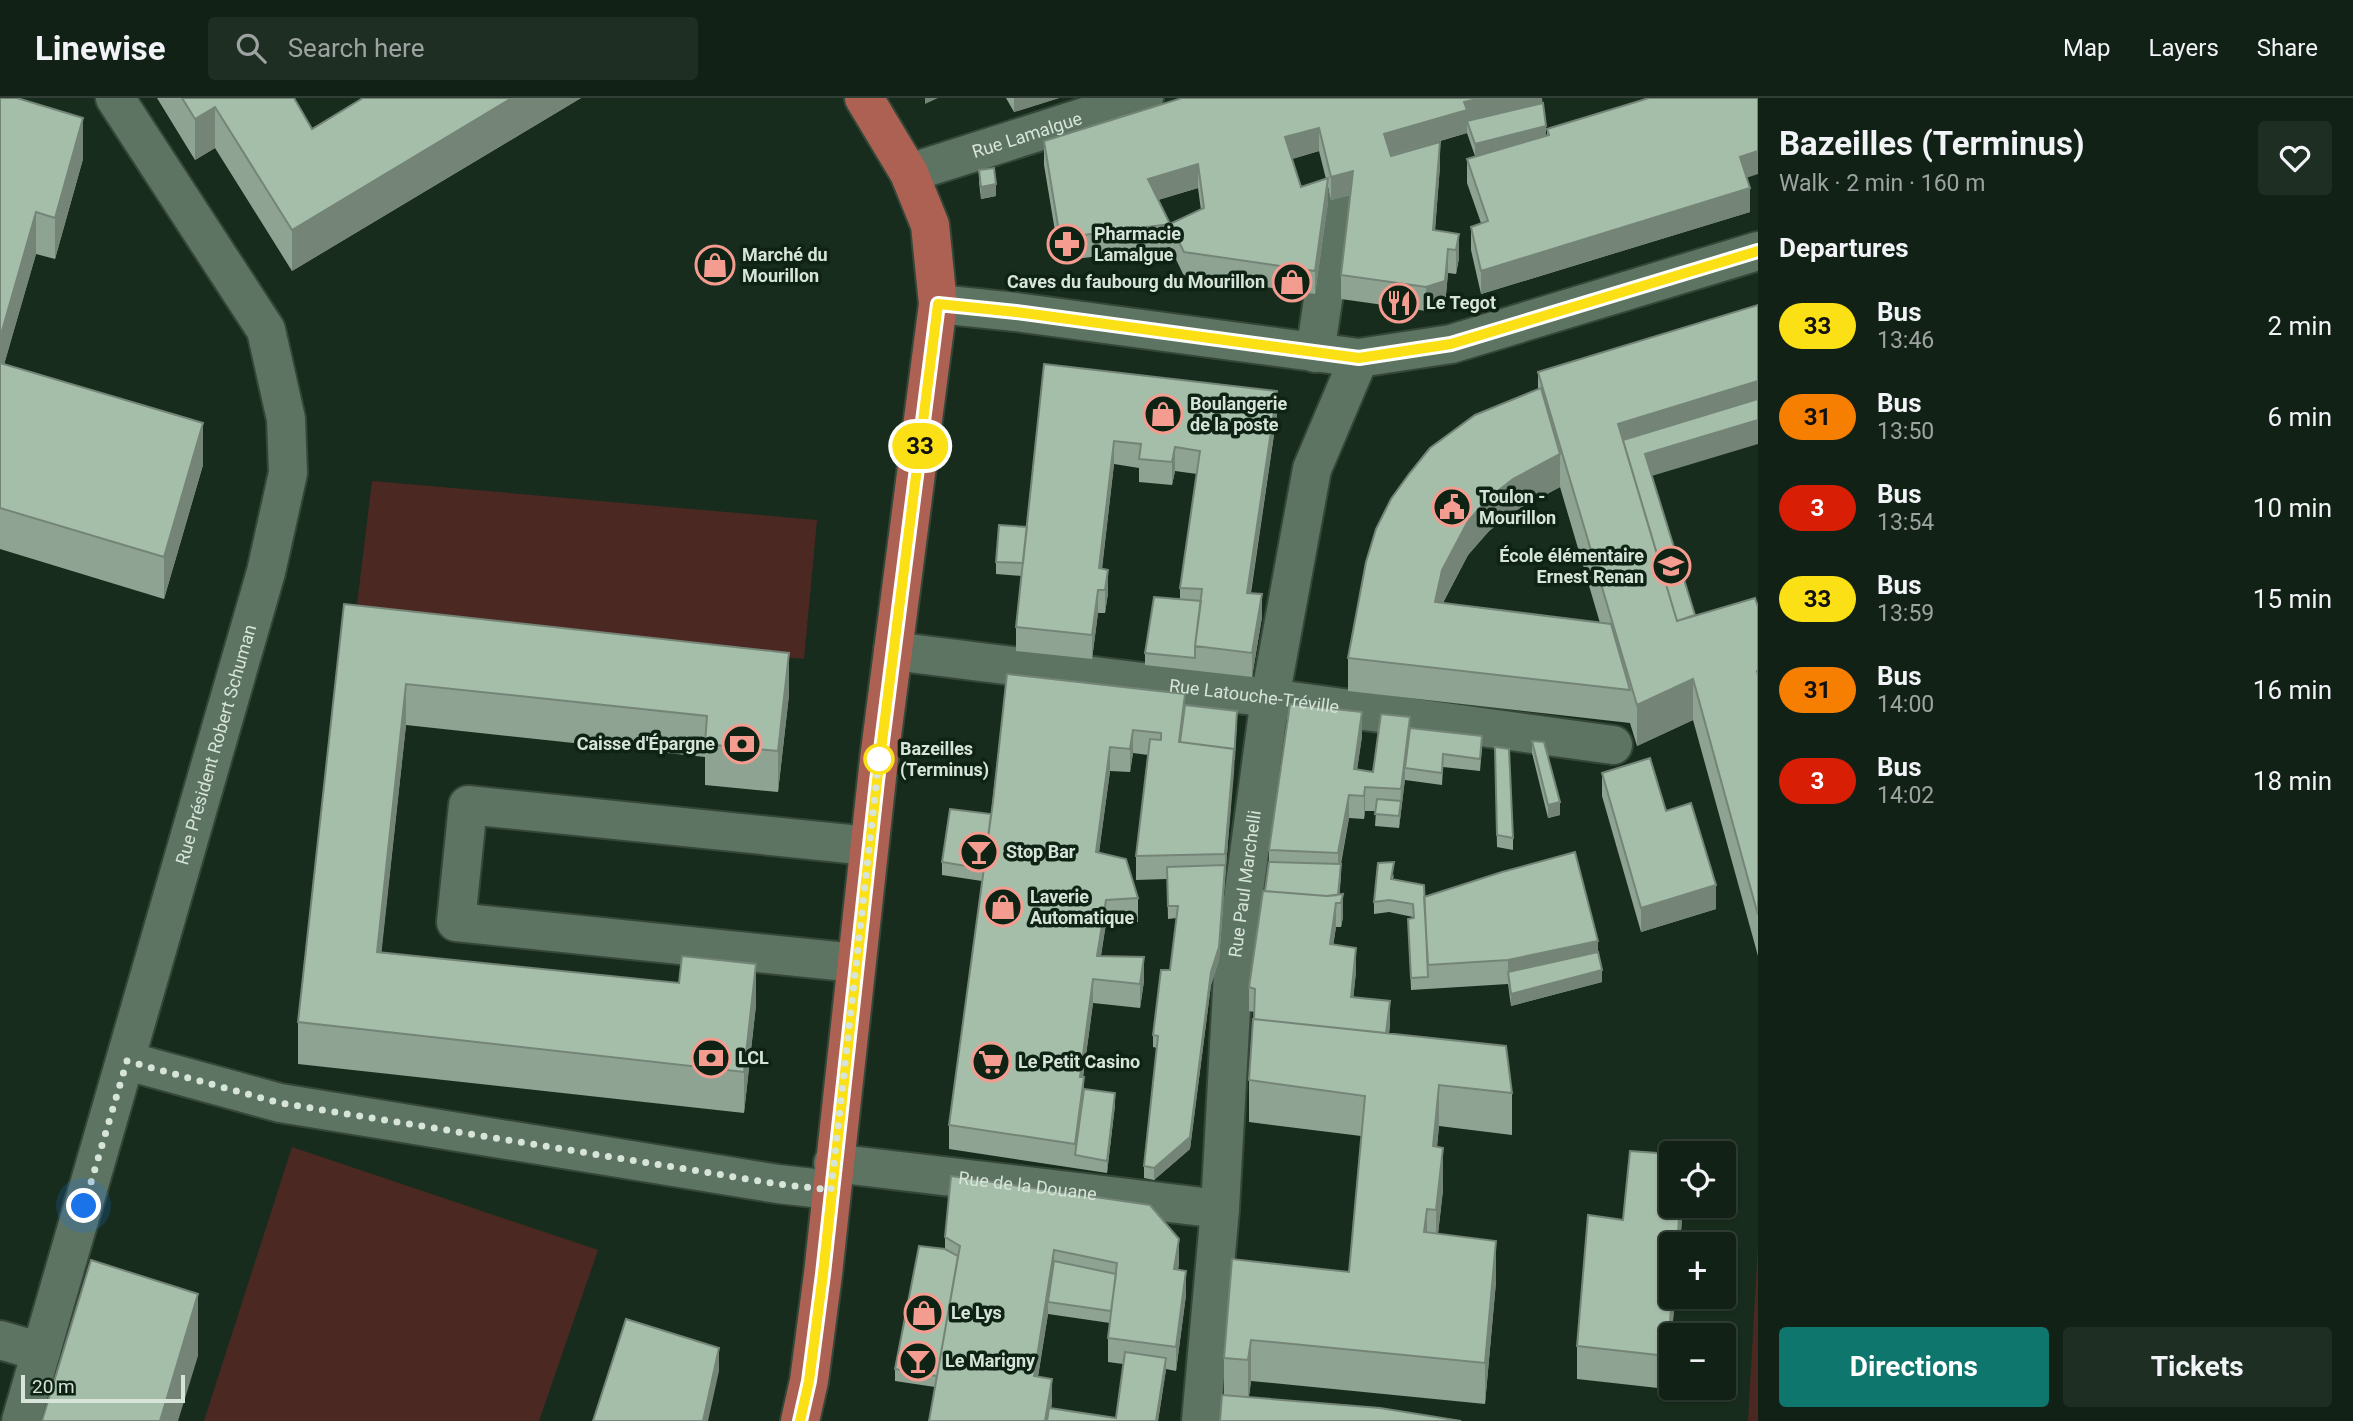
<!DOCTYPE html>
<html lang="en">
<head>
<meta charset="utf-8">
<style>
	body { margin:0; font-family:Roboto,sans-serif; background:#1f2e23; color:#f1f3f6; height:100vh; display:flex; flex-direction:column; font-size:26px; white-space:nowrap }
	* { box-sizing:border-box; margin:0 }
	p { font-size:23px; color:#9ca3a1 }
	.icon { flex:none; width:38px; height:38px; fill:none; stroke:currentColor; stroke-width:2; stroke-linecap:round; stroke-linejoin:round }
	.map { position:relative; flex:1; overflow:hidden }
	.panel { display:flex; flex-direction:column; background:#122116; width:595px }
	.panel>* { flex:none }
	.badge { padding:0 14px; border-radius:23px; font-size:24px; line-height:46px }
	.controls { position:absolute; left:1659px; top:1043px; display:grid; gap:14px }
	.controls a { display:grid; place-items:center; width:77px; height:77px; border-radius:7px; background:#122116; box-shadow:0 2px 5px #0004,0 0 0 2px #313e35; font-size:35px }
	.scale { position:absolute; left:21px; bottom:18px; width:164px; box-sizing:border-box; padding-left:7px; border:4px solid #d7e4d9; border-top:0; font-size:19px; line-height:24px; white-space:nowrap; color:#d7e4d9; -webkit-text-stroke:5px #0e2314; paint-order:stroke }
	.you { position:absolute; width:35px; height:35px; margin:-18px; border:5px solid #fff; border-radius:50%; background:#1a73e8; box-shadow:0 0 0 10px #1a73e833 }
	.map>.badge { position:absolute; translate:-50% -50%; box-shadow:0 0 0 4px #fff }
	h2 { padding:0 21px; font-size:26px; line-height:63px }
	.round { display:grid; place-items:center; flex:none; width:74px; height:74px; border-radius:7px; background:#1f2e23 }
	.summary { display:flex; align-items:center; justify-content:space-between; height:119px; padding:0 21px }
	h1 { font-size:33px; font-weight:700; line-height:52px }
	.cta { display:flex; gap:14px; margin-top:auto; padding:14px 21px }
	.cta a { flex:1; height:80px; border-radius:7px; background:#0f766e; color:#fff; font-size:28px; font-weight:700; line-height:80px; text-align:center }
	.cta a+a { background:#1f2e23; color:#f1f3f6 }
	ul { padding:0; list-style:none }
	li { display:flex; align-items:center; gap:21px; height:91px; padding:0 21px }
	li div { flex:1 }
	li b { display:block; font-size:26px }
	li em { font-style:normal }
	li .badge { min-width:77px; font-weight:700; text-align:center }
	header { display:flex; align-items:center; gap:42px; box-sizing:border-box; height:98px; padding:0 35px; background:#122116; border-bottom:2px solid #313e35 }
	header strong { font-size:33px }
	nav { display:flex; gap:38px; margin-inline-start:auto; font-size:24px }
	.search { width:490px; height:63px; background:#1f2e23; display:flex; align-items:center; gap:18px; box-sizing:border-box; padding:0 24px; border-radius:7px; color:#9ca3a1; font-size:26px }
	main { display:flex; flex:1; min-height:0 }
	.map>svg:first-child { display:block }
	.pitch { fill:#4c2823 }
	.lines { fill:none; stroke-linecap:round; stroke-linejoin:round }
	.minor-casing { stroke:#354739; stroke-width:42 }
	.major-casing { stroke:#354739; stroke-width:42 }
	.minor { stroke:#5d7462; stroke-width:38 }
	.major { stroke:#ac6153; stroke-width:38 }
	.wall { fill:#8ea392; fill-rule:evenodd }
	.shaded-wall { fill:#748577 }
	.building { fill:#a5beaa; stroke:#748577; stroke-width:2; fill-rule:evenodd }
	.line-casing { stroke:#fff; stroke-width:16 }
	.line { stroke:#fce016; stroke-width:10 }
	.walk { stroke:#d7e4d9; stroke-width:7; stroke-dasharray:0 12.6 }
	.stop-dot { fill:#fff; stroke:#fce016; stroke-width:3.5 }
	.labels { text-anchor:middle; stroke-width:7; stroke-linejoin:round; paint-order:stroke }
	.street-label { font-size:18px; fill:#d7e4d9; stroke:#0e2314 }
	.poi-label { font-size:18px; font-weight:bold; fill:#d7e4d9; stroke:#0e2314; text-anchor:start }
	.stop-label { font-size:18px; font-weight:bold; fill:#d7e4d9; stroke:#0e2314; text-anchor:start }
</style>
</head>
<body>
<header>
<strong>Linewise</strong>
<div class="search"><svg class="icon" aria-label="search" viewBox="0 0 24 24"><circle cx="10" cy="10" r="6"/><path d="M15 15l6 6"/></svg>Search here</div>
<nav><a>Map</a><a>Layers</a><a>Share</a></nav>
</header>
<main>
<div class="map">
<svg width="1758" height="1323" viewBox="0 0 1758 1323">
	<rect width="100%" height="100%" fill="#182c1d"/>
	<path class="pitch" d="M372,383L817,422L804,561L356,515Z
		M292,1049L598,1152L539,1323H204Z
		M1758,1147V1323H1748Z"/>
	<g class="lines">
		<defs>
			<g id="minor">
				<path id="s1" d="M909,75L1144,0"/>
				<path d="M938,206L1016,214L1359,260L1451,246L1758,153"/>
				<path d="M1315,255L1337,109"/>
				<path id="s2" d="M893,553L1270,600L1613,647"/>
				<path d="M856,865L456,824L468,707L869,748"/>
				<path d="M127,963L280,1005L778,1086L831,1092"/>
				<path id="s3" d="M833,1065L1220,1111"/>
				<path d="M0,1242L41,1254"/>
				<path id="s4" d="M21,1323L266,474L288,375L286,321L266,232L115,0"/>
				<path id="s5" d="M1201,1323L1220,1111L1233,875L1270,600L1312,371L1359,260"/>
			</g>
			<path id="major" d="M800,1323L809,1283L823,1176L879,661L938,206L930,127L909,75L864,0"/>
		</defs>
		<use href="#minor" class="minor-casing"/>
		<use href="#major" class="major-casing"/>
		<use href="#minor" class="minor"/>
		<use href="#major" class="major"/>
	</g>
	<path class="wall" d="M0,0L83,61L55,161L36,156L4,266L203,367L164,501L0,451Z
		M157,0H294L312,31L363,0H581L292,173L215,50L195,62Z
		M1006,0H1059L1014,14Z
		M1542,0L1546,38H1547V31L1747,80L1750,114L1481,196L1471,152V129L1481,125L1467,85V61L1491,54L1475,58L1467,35L1390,58L1440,68L1435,133L1459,136V160L1456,176L1448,175L1445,207L1426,213L1341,201V177L1350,97L1331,102L1328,89V104L1315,196L1184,178L1170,149L1060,163L1044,67V43ZM1319,53L1326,81L1301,89L1292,61ZM1198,90L1201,112L1170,126L1158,102Z
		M979,72L996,98L981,101L979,84Z
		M1044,266L1277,316L1251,495L1262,519L1252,579L1145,567V555L1180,501V490L1197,376L1175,373L1172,387L1139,384V370L1114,366L1102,471L1108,495L1105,515H1098L1092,561L1016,553V529L1022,478L996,476V464L1027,429Z
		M1538,274L1652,378L1695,517L1758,509V858L1693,622L1637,648L1630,625L1348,593V560L1538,292ZM1560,389L1600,525L1443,505L1468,457L1489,433L1513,414Z
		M344,506L789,597L778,694L705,687V659L406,627L381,855L756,907L744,1015L298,966V924Z
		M1007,576L1185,607L1237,625L1219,862L1211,887L1190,1051L1154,1082L1144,1080V1068L1157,950L1153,949V937L1170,872L1177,820L1168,821L1167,781L1136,782V758L1148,657L1133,655L1130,674L1110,673L1099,754L1138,800V824L1106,825L1101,858L1144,883L1140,910L1093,905L1083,979L1084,991L1115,1007L1107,1075L949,1051V1027L982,783L942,777V764L991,716Z
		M1410,630L1482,650L1480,673L1443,669L1442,687L1405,682V681L1399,730L1375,728L1376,713H1365L1364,721L1349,720L1341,766V778L1339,796H1343V819L1341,829H1336L1333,847L1356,874L1353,900L1390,927L1389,935L1512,995V1037L1439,1028L1437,1049L1443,1092L1438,1136L1496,1184L1485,1306L1251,1283L1249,1299L1224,1297V1260L1349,1174L1361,1038L1249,1024V982L1254,914L1249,913V889L1265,793L1269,764V752L1362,638L1357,671L1373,674Z
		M1532,643L1560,717L1548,720L1532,655Z
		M1495,649L1513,740V752L1497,749Z
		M1602,675L1666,713L1716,811L1641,834L1602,698Z
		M1394,776L1393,781L1424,799L1598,854L1602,884L1511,908L1508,886L1411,892L1408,821L1413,820V819L1389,814L1374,816V804Z
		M1683,1108L1680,1146H1671L1675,1199L1667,1291L1577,1281V1248L1623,1122Z
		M945,1139L1179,1165L1178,1172L1186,1197L1176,1273L1166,1271L1158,1323H929L935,1289L895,1283V1271L945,1151ZM1048,1216L1110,1225L1108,1240V1264L1123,1266L1116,1320L1051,1310L1052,1304L1038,1279Z"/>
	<path class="shaded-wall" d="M512,0H581L292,173V132Z
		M925,0H938L925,6Z
		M1014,0H1059L1014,14Z
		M1482,0H1542V9L1467,23V35L1384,59V36L1464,4Z
		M215,9V50L195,62V21Z
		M83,20V61L55,161V120Z
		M1546,28V40L1475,58V46Z
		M1319,30V53L1285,63V39Z
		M1440,44V68L1433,156V132Z
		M1758,53V76L1740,82V59Z
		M1198,66V90L1148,105V81Z
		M1353,73V96L1331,102V79Z
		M1328,80V104L1315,196V173Z
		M996,86V98L981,101V89Z
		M1750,90V114L1481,196V173Z
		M36,114V156L0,281V240Z
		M1459,136V160L1456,176V152Z
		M1448,151V175L1445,207L1426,213V189Z
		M1758,283V346L1645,380L1625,365L1618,326Z
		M1277,293V316L1247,519V495Z
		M203,325V367L164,501V459Z
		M1114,343V366L1099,494V470Z
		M1175,349V373L1172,387V364Z
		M1560,356V389L1513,414L1489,433L1468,457L1442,506L1435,504L1442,472L1468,423L1489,400L1513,381Z
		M1108,472V495L1105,515V492Z
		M1098,492V515L1092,561V537Z
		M1262,496V519L1252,579V555Z
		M789,555V597L778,694V653Z
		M1693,581V622L1637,648V607Z
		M406,586V627L377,896V854Z
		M1237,613L1234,675L1225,779V756Z
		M1362,614V638L1354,694V671Z
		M1410,619V642L1405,670V681L1399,730L1401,691Z
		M1133,632V655L1130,674V651Z
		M1110,649V673L1096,777V754Z
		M1365,689V713L1364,721V698Z
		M1349,697V720L1338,778V755Z
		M1560,704V717L1548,720V707Z
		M1341,766V778L1339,805H1337Z
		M1225,767L1219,862L1211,887L1190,1051L1154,1082V1070Z
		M1716,787V811L1641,834V810Z
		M1343,796V819L1341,829V805Z
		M1106,802V825L1097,881V858Z
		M1336,805V829L1330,870V846Z
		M1598,843V866L1508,874V886V862Z
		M1356,850V874L1351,923V899Z
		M1144,859V883L1140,910V886Z
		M756,866V907L744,1015V974Z
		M1602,872V884L1511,908V896Z
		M1093,881V905L1080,1002V979Z
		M1390,903V927L1386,960V936Z
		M1084,979V1003L1075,1057V1046Z
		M1439,987V1028L1433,1089V1048Z
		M1115,995V1007L1107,1075V1063Z
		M1443,1050V1092L1436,1153V1112Z
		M1680,1108H1683L1680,1146H1677Z
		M1427,1111V1152L1424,1134Z
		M1179,1141V1165L1174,1194V1171Z
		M1496,1143V1184L1485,1306V1265Z
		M1054,1152V1176L1048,1204V1216L1034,1302V1278Z
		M1186,1173V1197L1176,1273V1249Z
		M198,1196V1258L178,1323H160Z
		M1672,1199H1675L1667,1291V1258Z
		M1251,1242V1283L1248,1303V1262Z
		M719,1250V1273L708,1323H703Z
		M1166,1260V1272L1158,1323H1156Z
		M1052,1281V1304L1049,1323H1045Z"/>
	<path class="building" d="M0,0H17L83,20L55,120L36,114L0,240Z
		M182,0H294L312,31L363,0H512L292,132L215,9L195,21Z
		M1182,0H1482L1464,4L1467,12L1384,36L1391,58L1440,44L1433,132L1459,136L1456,152L1448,151L1445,183L1426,189L1341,177L1353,73L1331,79L1319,30L1285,39L1301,89L1328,80L1315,173L1184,154L1170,126L1060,140L1044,43ZM1198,66L1204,110L1170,126L1148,81Z
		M1649,0H1758V53L1740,59L1750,90L1481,173L1471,129L1488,123L1467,61L1549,37L1547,31Z
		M1543,5L1546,28L1475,46L1467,23Z
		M994,70L996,86L981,89L979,72Z
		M1758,207V283L1618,326L1677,523L1755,500L1758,509V573H1757L1758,577V817L1693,581L1637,607L1538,274Z
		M0,265L203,325L164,459L0,410Z
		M1044,266L1277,293L1247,495L1262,496L1252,555L1195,548L1202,491L1180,490L1200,353L1175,349L1172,364L1139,361L1141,346L1114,343L1099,470L1108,472L1105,492H1098L1092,537L1016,529Z
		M1541,290L1560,356L1513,381L1489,400L1468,423L1442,472L1435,504L1611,526L1630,592L1348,560L1366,464L1376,431L1391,401L1409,376L1430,350L1475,317Z
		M1758,301V322L1645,356L1695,517L1677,523L1623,342Z
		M999,427L1027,429L1023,465L996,464Z
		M1154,499L1201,503L1195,548V560L1145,555Z
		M344,506L789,555L778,653L705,646L707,618L406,586L377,854L679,885L682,858L756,866L744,974L298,924Z
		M1007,576L1185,596L1179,644L1234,651L1225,756L1136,758L1150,641L1161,642V635L1133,632L1130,651L1110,649L1096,754L1126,761L1138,800L1106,802L1097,858L1144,859L1140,886L1093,881L1080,979H1084L1075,1046L949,1027L993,704Z
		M1290,606L1362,614L1354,671L1373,674L1381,616L1410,619L1401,691L1365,689L1364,698L1349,697L1338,755L1269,752Z
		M1185,607L1237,613L1234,662V651L1180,644Z
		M1410,630L1482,638L1480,661L1443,656L1442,675L1405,670Z
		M1532,643L1544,644L1560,704L1548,707Z
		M1495,649L1509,651L1513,740L1497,737Z
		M1650,660L1666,713L1691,705L1716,787L1641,810L1602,675Z
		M1377,701L1401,703L1399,718L1375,716Z
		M950,711L991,716L984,771L942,764Z
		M1575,754L1598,843L1508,862L1428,867L1424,799L1502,774Z
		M1269,764L1341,766L1338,797L1327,798L1265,793Z
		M1394,764L1391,781L1424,787L1428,879L1411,880L1408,821L1414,820L1413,806L1389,802L1374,804L1378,765Z
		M1225,767L1219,849L1211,874L1190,1039L1154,1070L1144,1068L1158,938L1153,937L1161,872H1170L1178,808H1168L1167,769Z
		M1263,793L1327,798L1343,796L1341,805H1336L1330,846L1356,850L1351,899L1390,903L1386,935L1254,921L1255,891L1249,889Z
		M1598,854L1602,872L1511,896L1508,874Z
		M1253,921L1506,948L1512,995L1439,987L1433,1048L1443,1050L1436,1112L1427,1111L1424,1134L1496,1143L1485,1265L1251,1242L1248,1262L1224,1260L1232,1161L1349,1174L1365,998L1249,982Z
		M1084,991L1115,995L1107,1063L1075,1057Z
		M1630,1053L1671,1056V1108H1680L1677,1146H1671L1672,1199L1667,1258L1577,1248L1588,1117L1623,1122Z
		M951,1078L1150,1107L1179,1141L1174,1171L1186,1173L1176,1249L1108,1240L1117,1165L1054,1152L1034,1278L1052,1281L1045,1323H929L960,1148L945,1139Z
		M919,1148L945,1151L958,1158L937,1278L895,1271Z
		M91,1162L198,1196L160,1323H42Z
		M1054,1163L1116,1176L1111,1213L1048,1204Z
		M626,1221L719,1250L703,1323H593Z
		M1125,1254L1166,1260L1156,1323H1047L1049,1310L1116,1320Z
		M1222,1297L1380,1310L1461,1323H1220Z"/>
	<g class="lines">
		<defs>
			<path id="line" d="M800,1323L809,1283L823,1176L877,683L938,206L1016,214L1359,260L1451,246L1758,153"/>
		</defs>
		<use href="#line" class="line-casing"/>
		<use href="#line" class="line"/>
		<path class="walk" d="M84,1108L127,963L280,1005L778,1086L831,1092L879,661"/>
	</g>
	<defs>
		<symbol id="pharmacy-ring" viewBox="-11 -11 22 22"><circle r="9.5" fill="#0e2314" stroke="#f59c90" stroke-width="1.5"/><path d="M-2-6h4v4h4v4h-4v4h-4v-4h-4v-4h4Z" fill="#f59c90"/></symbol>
		<symbol id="shop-ring" viewBox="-11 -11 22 22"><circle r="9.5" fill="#0e2314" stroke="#f59c90" stroke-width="1.5"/><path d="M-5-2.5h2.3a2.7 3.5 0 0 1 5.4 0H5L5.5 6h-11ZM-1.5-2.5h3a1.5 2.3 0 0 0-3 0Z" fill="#f59c90"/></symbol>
		<symbol id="restaurant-ring" viewBox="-11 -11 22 22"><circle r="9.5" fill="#0e2314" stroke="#f59c90" stroke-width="1.5"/><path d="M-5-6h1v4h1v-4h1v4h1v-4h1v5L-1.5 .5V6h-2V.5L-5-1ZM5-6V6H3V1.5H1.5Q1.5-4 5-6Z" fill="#f59c90"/></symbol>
		<symbol id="civic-ring" viewBox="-11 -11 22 22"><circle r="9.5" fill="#0e2314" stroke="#f59c90" stroke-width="1.5"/><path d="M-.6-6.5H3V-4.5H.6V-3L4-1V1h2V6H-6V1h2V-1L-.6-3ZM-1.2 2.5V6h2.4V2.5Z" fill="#f59c90"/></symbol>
		<symbol id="school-ring" viewBox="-11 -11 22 22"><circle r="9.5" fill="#0e2314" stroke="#f59c90" stroke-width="1.5"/><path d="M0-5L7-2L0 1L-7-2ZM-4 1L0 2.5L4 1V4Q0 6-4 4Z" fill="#f59c90"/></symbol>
		<symbol id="bank-ring" viewBox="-11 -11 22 22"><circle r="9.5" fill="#0e2314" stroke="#f59c90" stroke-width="1.5"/><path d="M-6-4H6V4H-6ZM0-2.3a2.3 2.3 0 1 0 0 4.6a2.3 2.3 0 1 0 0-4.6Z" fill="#f59c90"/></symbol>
		<symbol id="bar-ring" viewBox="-11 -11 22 22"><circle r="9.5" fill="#0e2314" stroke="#f59c90" stroke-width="1.5"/><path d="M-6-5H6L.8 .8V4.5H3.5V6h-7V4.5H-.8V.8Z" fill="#f59c90"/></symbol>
		<symbol id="supermarket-ring" viewBox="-11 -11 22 22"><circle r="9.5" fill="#0e2314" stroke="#f59c90" stroke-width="1.5"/><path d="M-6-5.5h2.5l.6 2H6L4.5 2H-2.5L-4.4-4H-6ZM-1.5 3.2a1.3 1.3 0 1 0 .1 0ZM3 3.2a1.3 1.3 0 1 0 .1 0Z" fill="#f59c90"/></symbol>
	</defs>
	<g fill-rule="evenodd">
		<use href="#pharmacy-ring" x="1045" y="124" width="44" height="44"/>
		<use href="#shop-ring" x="693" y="145" width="44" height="44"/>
		<use href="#shop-ring" x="1270" y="162" width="44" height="44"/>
		<use href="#restaurant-ring" x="1377" y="183" width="44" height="44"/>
		<use href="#shop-ring" x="1141" y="294" width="44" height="44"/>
		<use href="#civic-ring" x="1430" y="387" width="44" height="44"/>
		<use href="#school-ring" x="1649" y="446" width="44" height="44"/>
		<use href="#bank-ring" x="720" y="624" width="44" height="44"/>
		<use href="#bar-ring" x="957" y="732" width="44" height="44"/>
		<use href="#shop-ring" x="981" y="787" width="44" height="44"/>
		<use href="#bank-ring" x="689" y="938" width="44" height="44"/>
		<use href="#supermarket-ring" x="969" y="942" width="44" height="44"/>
		<use href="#shop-ring" x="902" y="1193" width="44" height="44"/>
		<use href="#bar-ring" x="896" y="1241" width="44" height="44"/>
	</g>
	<circle class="stop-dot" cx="879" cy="661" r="14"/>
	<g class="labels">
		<g class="street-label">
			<text dy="6" stroke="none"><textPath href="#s1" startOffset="124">Rue Lamalgue</textPath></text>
			<text dy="6" stroke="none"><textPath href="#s2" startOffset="364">Rue Latouche-Tréville</textPath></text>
			<text dy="6" stroke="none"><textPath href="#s4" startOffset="704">Rue Président Robert Schuman</textPath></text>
			<text dy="6" stroke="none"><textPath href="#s5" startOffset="539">Rue Paul Marchelli</textPath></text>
			<text dy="6" stroke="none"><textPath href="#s3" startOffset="196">Rue de la Douane</textPath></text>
		</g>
		<g class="poi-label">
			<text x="1094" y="142">Pharmacie<tspan x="1094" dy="21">Lamalgue</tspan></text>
			<text x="742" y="163">Marché du<tspan x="742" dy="21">Mourillon</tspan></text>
			<text x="1265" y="190" text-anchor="end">Caves du faubourg du Mourillon</text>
			<text x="1426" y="211">Le Tegot</text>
			<text x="1190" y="312">Boulangerie<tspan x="1190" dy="21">de la poste</tspan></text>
			<text x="1479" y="405">Toulon -<tspan x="1479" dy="21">Mourillon</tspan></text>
			<text x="1644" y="464" text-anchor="end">École élémentaire<tspan x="1644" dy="21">Ernest Renan</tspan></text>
			<text x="715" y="652" text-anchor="end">Caisse d'Épargne</text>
			<text x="1006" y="760">Stop Bar</text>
			<text x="1030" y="805">Laverie<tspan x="1030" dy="21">Automatique</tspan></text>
			<text x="738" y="966">LCL</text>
			<text x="1018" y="970">Le Petit Casino</text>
			<text x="951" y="1221">Le Lys</text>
			<text x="945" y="1269">Le Marigny</text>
		</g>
		<g class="stop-label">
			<text x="900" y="657">Bazeilles<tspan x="900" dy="21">(Terminus)</tspan></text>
		</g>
	</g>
</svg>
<div class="controls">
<a><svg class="icon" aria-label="locate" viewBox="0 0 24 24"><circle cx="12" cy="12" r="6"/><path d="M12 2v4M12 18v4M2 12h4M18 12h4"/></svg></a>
<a>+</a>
<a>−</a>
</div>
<div class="scale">20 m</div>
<div class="you" style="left:84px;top:1108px"></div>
<b class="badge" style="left:920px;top:348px;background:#fce016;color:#111">33</b>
</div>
<section class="panel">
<div class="summary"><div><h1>Bazeilles (Terminus)</h1><p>Walk · 2 min · 160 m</p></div><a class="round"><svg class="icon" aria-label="heart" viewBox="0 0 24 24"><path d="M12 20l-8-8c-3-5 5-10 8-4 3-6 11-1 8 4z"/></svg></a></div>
<h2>Departures</h2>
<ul>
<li><span class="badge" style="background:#fce016;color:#111">33</span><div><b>Bus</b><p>13:46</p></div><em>2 min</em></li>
<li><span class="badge" style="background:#f67e00;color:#111">31</span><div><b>Bus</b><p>13:50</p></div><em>6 min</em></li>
<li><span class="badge" style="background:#d81e05;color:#fff">3</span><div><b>Bus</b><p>13:54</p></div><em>10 min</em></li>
<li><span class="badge" style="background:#fce016;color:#111">33</span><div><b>Bus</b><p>13:59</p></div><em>15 min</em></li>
<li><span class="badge" style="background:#f67e00;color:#111">31</span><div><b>Bus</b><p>14:00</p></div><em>16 min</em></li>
<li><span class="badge" style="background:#d81e05;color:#fff">3</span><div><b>Bus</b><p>14:02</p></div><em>18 min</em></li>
</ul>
<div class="cta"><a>Directions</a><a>Tickets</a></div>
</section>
</main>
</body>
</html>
